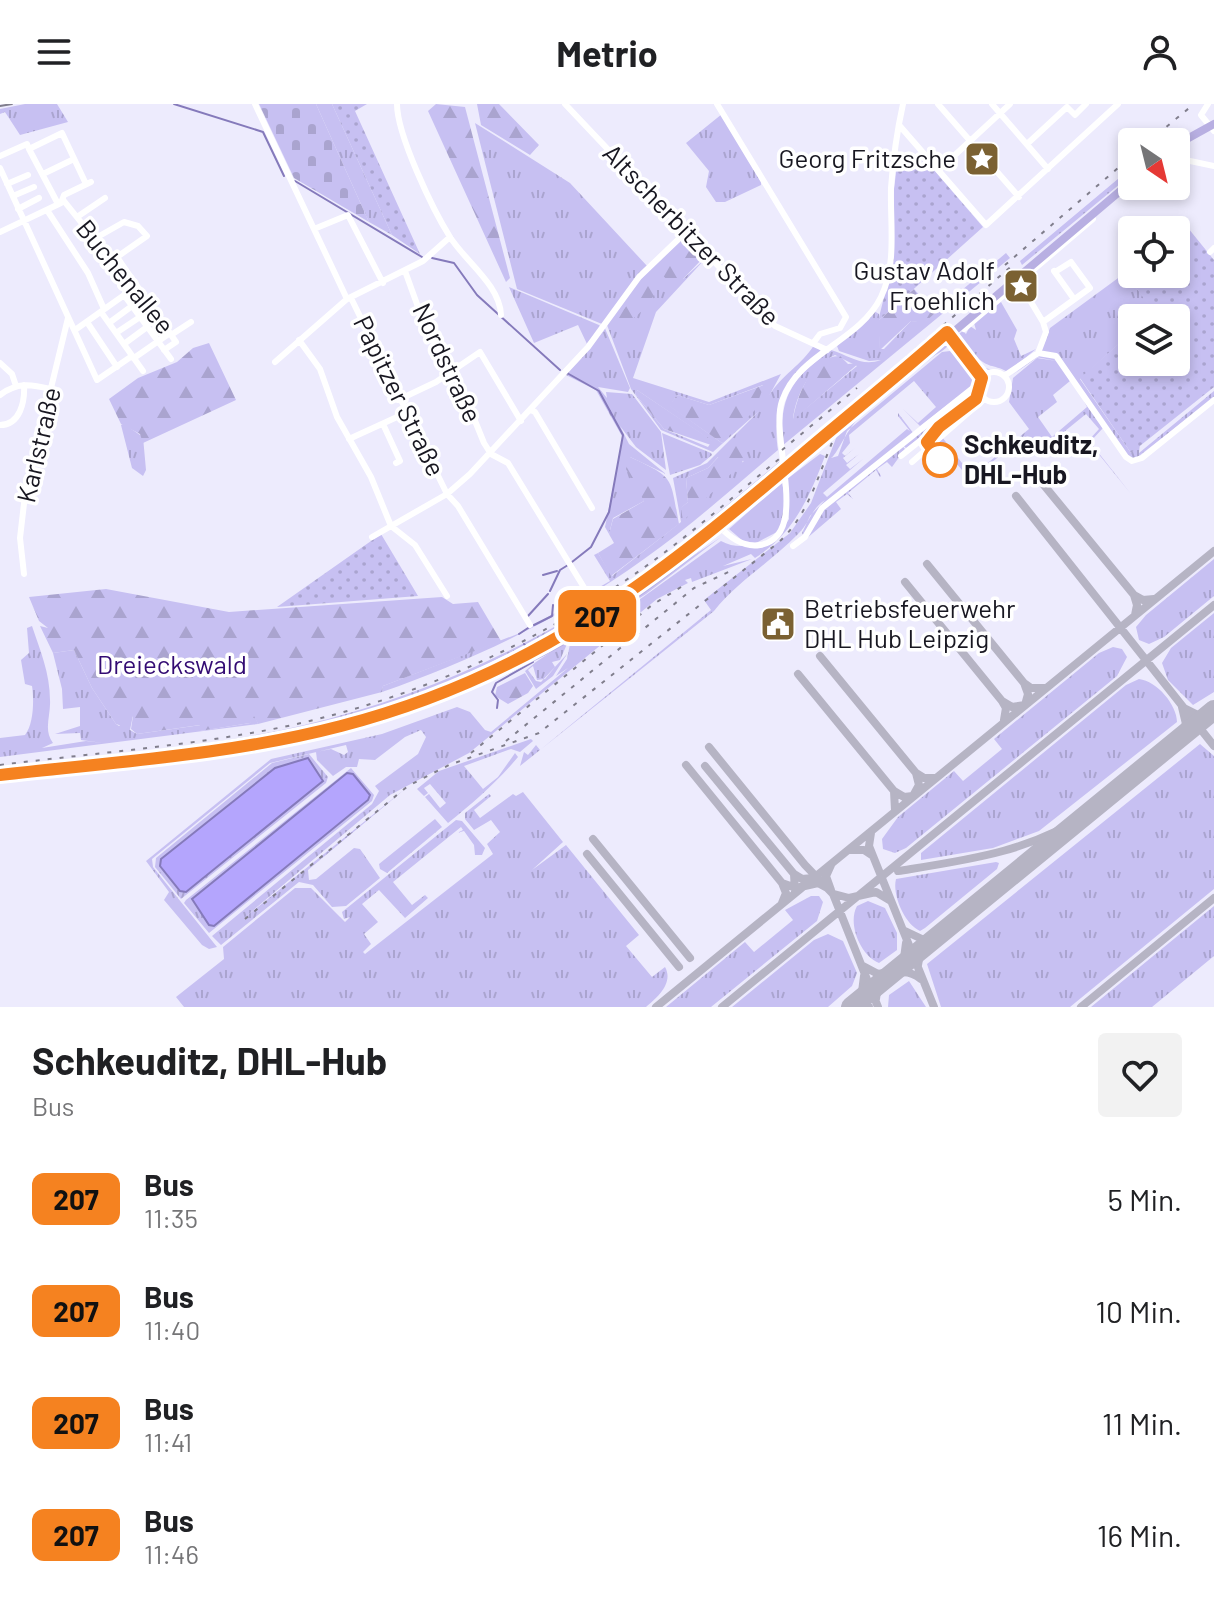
<!DOCTYPE html>
<html lang="de">
<head>
<meta charset="utf-8">
<style>
	body { margin:0; font-family:Barlow,sans-serif; background:#f2f2f2; color:#202124; height:100vh; display:flex; flex-direction:column; font-size:30px; white-space:nowrap }
	* { box-sizing:border-box; margin:0 }
	p { font-size:26px; color:#757577 }
	.icon { flex:none; width:44px; height:44px; fill:none; stroke:currentColor; stroke-width:2; stroke-linecap:round; stroke-linejoin:round }
	.map { position:relative; height:903px; overflow:hidden }
	.details { display:flex; flex-direction:column; background:#fff; flex:1 }
	.details>* { flex:none }
	.badge { padding:0 16px; border-radius:12px; font-size:28px; line-height:52px }
	.needle { width:52px; rotate:145deg }
	.controls { position:absolute; left:1118px; top:24px; display:grid; gap:16px }
	.controls a { display:grid; place-items:center; width:72px; height:72px; border-radius:8px; background:#fff; box-shadow:0 4px 12px #0003; font-size:40px }
	.map>.badge { position:absolute; translate:-50% -50%; box-shadow:0 0 0 4px #fff }
	.round { display:grid; place-items:center; flex:none; width:84px; height:84px; border-radius:8px; background:#f2f2f2 }
	.head { display:flex; align-items:center; justify-content:space-between; height:136px; padding:0 32px }
	h1 { font-size:38px; font-weight:700; line-height:60px }
	ul { padding:0; list-style:none }
	li { display:flex; align-items:center; gap:24px; height:112px; padding:0 32px }
	li div { flex:1 }
	li b { display:block; font-size:30px }
	li em { font-style:normal }
	li .badge { min-width:88px; font-weight:700; text-align:center }
	header { display:flex; justify-content:space-between; align-items:center; height:104px; padding:0 32px; background:#fff; font-size:36px; font-weight:700 }
	.map>svg:first-child { display:block }
	.grass { fill:url(#grass-tufts); fill-rule:evenodd }
	.forest { fill:url(#forest-firs) }
	.cemetery { fill:url(#cemetery-stones) }
	.garden { fill:url(#garden-dots) }
	.water { fill:#b4a5fd; stroke:#857abb; stroke-width:2 }
	.lines { fill:none; stroke-linecap:round; stroke-linejoin:round }
	.stream { stroke:#857abb; stroke-width:2 }
	.taxiway { stroke:#b6b4c4; stroke-width:8 }
	.runway { stroke:#b6b4c4; stroke-width:20 }
	.minor { stroke:#fff; stroke-width:6 }
	.major { stroke:#b8afe2; stroke-width:8 }
	.tram { stroke:#807e8c; stroke-width:2 }
	.rail { stroke:#807e8c; stroke-width:2; stroke-dasharray:4 8; stroke-linecap:butt }
	.line-casing { stroke:#fff; stroke-width:18 }
	.line { stroke:#f58220; stroke-width:12 }
	.stop-dot { fill:#fff; stroke:#f58220; stroke-width:4 }
	.labels { text-anchor:middle; stroke-width:7; stroke-linejoin:round; paint-order:stroke }
	.poi-label { font-size:26px; fill:#181721; stroke:#fff; text-anchor:end }
	.street-label { font-size:26px; fill:#181721; stroke:#fff }
	.stop-label { font-size:26px; font-weight:bold; fill:#181721; stroke:#fff; text-anchor:start }
	.park-label { font-size:26px; fill:#330b73; stroke:#fff }
</style>
</head>
<body>
<header><svg class="icon" aria-label="menu" viewBox="0 0 24 24"><path d="M4 6h16M4 12h16M4 18h16"/></svg>Metrio<svg class="icon" aria-label="person" viewBox="0 0 24 24"><circle cx="12" cy="8" r="4"/><path d="M4 21q1-7 8-7t8 7"/></svg></header>
<div class="map">
<svg width="1214" height="903" viewBox="0 0 1214 903">
	<defs>
		<pattern id="grass-tufts" width="24" height="20" patternUnits="userSpaceOnUse" patternTransform="scale(2)"><rect width="24" height="20" fill="#c7c0f2"/><path d="M3 7l-1-3M5 7V3M7 7l1-3M15 17l-1-3M17 17v-4M19 17l1-3" fill="none" stroke="#aaa4cf"/></pattern>
		<pattern id="forest-firs" width="22" height="20" patternUnits="userSpaceOnUse" patternTransform="scale(2)"><rect width="22" height="20" fill="#c7c0f2"/><path d="M5 1l3.5 6h-7zM16 11l3.5 6h-7z" fill="#aaa4cf"/></pattern>
		<pattern id="cemetery-stones" width="16" height="16" patternUnits="userSpaceOnUse" patternTransform="scale(2)"><rect width="16" height="16" fill="#c7c0f2"/><path d="M2 7V4a2 2 0 0 1 4 0v3zM10 15v-3a2 2 0 0 1 4 0v3z" fill="#aaa4cf"/></pattern>
		<pattern id="garden-dots" width="8" height="8" patternUnits="userSpaceOnUse" patternTransform="scale(2)"><rect width="8" height="8" fill="#c7c0f2"/><path d="M2 2h.1M6 6h.1" fill="none" stroke="#aaa4cf" stroke-width="1.8" stroke-linecap="round"/></pattern>
	</defs>
	<rect width="100%" height="100%" fill="#edebfd"/>
	<path class="grass" d="M25,0H57L68,18L20,31L5,8L0,10V5Z
		M316,0H332L392,131L369,118Z
		M722,10L761,77V81L725,98H716L706,83L709,67L686,39Z
		M475,19L570,79L648,163L602,220L517,185Z
		M1131,64L1132,70L1022,161L1020,157Z
		M684,131L689,133L686,134L683,175L706,154L656,208L633,274L709,298L781,270L769,292C781,271 802,261 814,241L822,247C789,273 771,304 778,346C734,383 691,422 644,455C564,513 476,555 382,588L383,582L520,529L610,477L594,451L598,449L612,472L681,418L673,374L707,359L759,307L713,348L661,326L631,285L607,221L628,188ZM763,281L722,339L670,302L677,291L709,301ZM637,287V286L712,337L708,343L664,325L635,290ZM718,353L744,357L681,404L688,398L686,374L708,364Z
		M1006,149L1010,154L782,342C780,292 790,276 831,246C850,252 862,263 881,256L869,257L839,247L837,242L874,207L879,210L880,245H884L911,217L924,218ZM835,251L857,262L793,315C796,290 811,262 835,251Z
		M1125,169L1155,208L1148,214H1132V228L1080,275L1131,349L1140,339L1139,349L1214,287V294L1135,355L1128,352L1056,250L1041,247L1050,224Z
		M509,183L599,221L601,223L580,248L587,240L578,221L534,239Z
		M1001,198L1017,226L1014,235L1021,252L1036,245L1008,268C991,259 990,266 973,250L985,264L1005,269L985,265L957,231L963,227L966,230L970,222L976,226L974,219Z
		M604,222L630,284L628,288L598,283L607,294L606,288L632,290L661,328L666,366L636,343L620,322L629,340L666,370L630,353L644,397L613,414L609,430L605,423L623,334L596,286L562,269Z
		M949,240C945,247 937,249 930,255C906,275 880,294 857,316C847,326 836,352 831,354L838,352L847,327L942,248L950,247L959,255H966L978,272L977,278L920,322L903,305L918,319L936,303L914,277L849,331L850,339L842,349L845,352L855,344L843,354L847,359L859,350L846,361L850,365L863,355L823,389L827,393L907,325L910,327L898,312V309L914,330L974,286L976,290L906,344L900,339L905,345L892,363L887,358L877,365L881,372L880,373L876,366L848,389L853,395L847,390L836,398L841,405L806,435L802,429L810,412L825,396C811,405 809,420 798,430C771,458 738,477 714,507L520,662L524,648L528,651L536,641L540,646L711,506L704,496L790,429L811,399L838,329L943,241Z
		M1042,250L1056,255L1070,277L1053,291L1057,298L1038,313L1052,333L1087,303L1083,295L1103,324L1090,338L1131,390L1088,337L1099,325L1086,310L1038,349L1024,332L975,372L978,377L974,380L950,352L933,342L942,333L972,372L1029,325L1009,298L1013,274L1037,254L1057,257L1036,253L1011,272Z
		M124,320L143,333L146,366L143,372L132,364L121,321Z
		M662,329L711,349L712,351L700,361L670,371Z
		M820,350L825,352C809,394 794,429 755,454L751,450L723,462L752,455L692,478L691,474L685,476L688,479L657,495L469,649L390,691L244,814L405,685L308,766L309,776L316,775L354,744L360,745L380,774L346,802L332,803L313,781L299,778L221,841L212,832L372,700L379,687L375,682L418,650L426,633L421,626L405,633L375,656L359,655L357,663H346L333,672L317,656L316,648L331,645L344,651L348,648L346,641L270,659L152,755L153,763L217,843L209,845L202,841L164,796L169,788L146,757L271,655L382,630L457,603L470,608L485,626L491,628L568,564L556,572L567,555L570,540L586,534L721,437C739,447 758,440 777,434L789,415L787,375Z
		M779,358L780,367L685,447L677,443Z
		M782,378L786,400L779,427L756,439L743,437L729,425Z
		M721,433L646,490L567,540L560,556L552,558L555,563L545,575L537,576L533,562L528,566L536,577L541,578L567,550L553,572L536,585L525,567L536,558Z
		M1214,455V492L1164,533L1149,540L1139,536L1136,523L1146,511Z
		M657,458C578,516 493,562 401,597L393,605L255,638L0,669V664C100,652 202,644 300,622C429,592 549,535 657,458Z
		M1214,509V588L1193,601L1168,576L1162,559L1171,544Z
		M32,522C40,546 50,569 50,596C51,611 43,626 53,639L42,644L86,637L103,639L81,636L80,629L55,630L80,622V603L63,605L62,585L53,549L74,546L92,584L116,620L119,622L133,611L130,626L137,630L201,621L200,627L250,619L251,612H255L258,620L0,653V634L25,631C34,620 34,595 32,582L25,580L21,556L29,549L27,524Z
		M1113,543L1122,545L1127,553L1117,572L906,744L895,749L883,745L882,735L898,713L954,667L963,677L1002,645L994,635L1099,549Z
		M1139,575C1157,577 1177,601 1177,618L1039,727L993,744L921,756V749L1126,581Z
		M531,635L533,637L520,648L511,645L464,662L483,685L498,673L515,649L518,653C498,677 474,698 448,719L425,693L429,690L440,704L446,699L430,680L424,684L428,689L424,692L417,685L439,667Z
		M1200,640L1214,652V785L1070,903H941L927,860Z
		M309,650L328,673L326,679L181,795L155,763L156,754L272,659Z
		M351,664L374,691L372,697L209,829L184,799L186,796Z
		M523,688L563,738L532,766L566,741L639,831L626,842L652,873L665,863C674,879 657,894 646,903H184L176,893L224,855L223,843L295,784H311L345,818L350,813L344,815L342,808L456,716L462,717L485,744L482,751H475L474,741L464,727L457,729L463,726L461,723L393,778L412,801L425,791L428,794L405,814L379,786L362,800L378,818L364,830L371,840L363,848L365,850L493,750L487,740L500,728L491,716L474,726L465,715V709L489,690L491,692L474,706L480,714L513,690L516,692Z
		M435,715L442,723L387,769L380,765L379,760Z
		M996,758L999,759L997,765L925,824L920,827C904,820 892,790 896,775Z
		M811,792H819L823,798L817,817L711,903H666L745,838L754,848L793,816L785,806Z
		M868,797L885,804L897,829V846L879,859C861,852 847,820 857,802Z
		M1214,802V852L1152,903H1091Z
		M828,830L843,837L857,869L852,882L828,903H732L814,836Z
		M909,877L926,903H888L889,891Z"/>
	<path class="forest" d="M436,0L465,3L510,174L506,178L428,7Z
		M477,0H499L539,41L530,51L481,21Z
		M686,134L704,153L683,175L668,177L657,165Z
		M651,171L657,185C651,199 630,223 613,224V219Z
		M914,185L935,209L924,219L911,217L880,246L878,217Z
		M209,239L236,296L143,339L140,330L121,320L109,295L138,274L177,258L193,244Z
		M840,252L848,260L859,259L793,316C796,294 812,251 840,252Z
		M764,281L755,306L722,339L669,302L677,291L709,301Z
		M637,286L713,337L711,341L664,325L635,290Z
		M755,314L742,359L683,417L681,404L688,398L686,374L708,364Z
		M630,353C675,374 670,372 679,420L611,472L598,449L614,439L609,430L613,415L644,397L626,365Z
		M106,485L229,508L442,493L453,500L478,498L501,537L383,582L382,588L258,620L254,612L250,619L200,627V621L137,630L131,625L133,612L122,622L116,620L92,584L74,546L53,549L40,522L48,524L39,517L29,493Z
		M525,569L533,582L528,589L508,600L495,592L497,583Z"/>
	<path class="cemetery" d="M259,0H316L369,118L294,74Z"/>
	<path class="garden" d="M332,0H367L355,7L420,150L392,131Z
		M906,51L912,57L921,51L983,123L878,217L893,158L894,85L898,53Z
		M1184,119L1214,156V283L1131,349L1080,274L1132,228V258H1176V214H1148L1154,208L1125,169L1132,163V170H1176V128Z
		M381,430L418,492L277,503Z"/>
	<path class="water" d="M308,654L323,677L186,788L180,787L160,762L161,755L275,664Z
		M347,669L353,670L370,691L368,696L214,822L209,821L192,795Z"/>
	<g class="lines">
		<path class="stream" d="M174,0L263,28L284,72
			M295,77L422,153
			M432,154L454,159L477,191L560,266
			M567,269L599,287L623,331L609,408L591,443L572,458
			M543,471L557,467
			M550,487L560,466L568,461
			M528,512L548,490
			M534,521L552,512L553,501
			M519,530L528,524
			M524,540L525,541
			M497,604L498,596L492,588L496,579L533,558"/>
		<path class="taxiway" d="M1038,374L1134,491
			M1016,392L1214,642
			M927,460L1024,579
			M905,478L1002,597
			M1135,511L1137,501L1134,491L1143,496L1154,495
			M820,552L916,669
			M798,570L894,687
			M1004,616L1006,604L1002,597L1012,603L1025,601L1028,590L1024,579L1031,584H1045
			M1175,638L1186,620L1182,603L1198,611L1214,606
			M709,643L805,761L833,790L878,903
			M686,661L782,779
			M705,662L794,770
			M895,706L894,687L904,693L913,692L919,681L916,669L924,674H935
			M593,735L690,854
			M849,746H864L873,752L869,742L871,729
			M587,750L679,863
			M873,752L934,903
			M898,767C967,756 1031,748 1090,708
			M795,787L794,770L802,775L813,774
			M834,790L849,794L876,788L891,797
			M782,799L786,789L782,779L796,784L818,779L831,786L826,772L831,761
			M905,827L924,836L942,828
			M918,861L920,850L928,840
			M863,862L878,870L895,867L904,854L906,839
			M876,895C878,872 902,860 921,875
			M656,903L1214,447
			M722,903L1214,501
			M850,903L862,888L864,872
			M854,903H869
			M1081,903L1214,794"/>
		<path class="runway" d="M851,903L1214,606"/>
		<path class="minor" d="M255,0L347,195
			M397,0C397,31 433,106 450,133C465,157 500,181 501,211
			M565,0L775,222L827,246
			M717,0L846,213L840,224L820,230L814,238
			M938,0L1019,93
			M992,0L1048,65
			M1208,0L1201,11L1214,27
			M899,21L986,121L1118,0
			M1027,40L1067,3L1075,11L1086,0
			M29,45L58,100
			M956,50L1010,0
			M0,52L27,40L29,45L62,29L86,80
			M1176,54L1214,62
			M0,64L97,276L132,252
			M43,70L74,55
			M7,80L28,71
			M13,92L34,83
			M64,97L116,162L121,159L176,238L164,246
			M18,105L39,94
			M47,106L88,169L104,205
			M77,113L105,94
			M314,125L348,111L383,179
			M0,128L61,99L64,91L91,78
			M94,135L124,118L138,122L147,132L117,153L121,159
			M1210,148L1214,144
			M405,167L426,225L458,275L484,339L491,350L508,359L588,490
			M1054,167L1074,195
			M1025,188L1043,218
			M124,191L171,255
			M351,194L447,390L458,402L530,521
			M101,208L143,267
			M87,218L117,263
			M109,219L132,202
			M964,225L1093,115
			M75,226L137,182
			M950,226L987,270
			M116,229L140,213
			M171,231L191,218
			M299,236L320,265L337,313L371,373L391,422L415,441L447,492
			M942,239H955
			M124,240L147,223
			M1038,249L1046,228L1043,218L1090,184L1071,158L1055,168
			M134,254L170,229
			M275,258L347,195L423,157L450,133
			M0,259L12,270L16,282
			M979 283a15 15 0 1 1 30 0a15 15 0 1 1-30 0Z
			M1004,272L1038,249L1056,252L1126,353L1132,357L1142,354L1214,296
			M0,291C17,278 31,280 50,285
			M398,296L436,278L480,248L521,317
			M531,306L535,308L592,404
			M383,320L400,357L396,359
			M0,321C20,321 25,298 24,281
			M349,335L408,308
			M929,342L927,338L937,326
			M929,342L943,359
			M901,352L980,289
			M912,358L984,295
			M718,421C729,433 743,444 760,441C812,432 769,334 782,297C798,249 859,238 881,193C897,160 890,120 891,84C893,56 897,27 903,0
			M372,433L447,390L470,370L588,243L639,173L686,128
			M793,442L805,433L822,404L979,279
			M24,470L20,434L25,391L68,214"/>
		<path class="major" d="M1176,41L1214,20
			M841,323L1132,77
			M785,365L840,318
			M0,675C208,650 396,638 580,527C653,483 717,428 782,373"/>
		<path class="tram" d="M0,2L12,0"/>
		<path class="rail" d="M1148,38L1194,0
			M1005,161L1132,52
			M782,346L857,284
			M506,637L694,484L735,465
			M471,649L652,501L681,483
			M0,661C94,649 190,642 283,623C411,596 535,541 642,465C690,431 734,392 779,355
			M245,815L408,682L449,661L539,629L779,438C821,399 821,340 856,297L1015,159"/>
	</g>
	<g class="lines">
		<defs>
			<path id="line" d="M0,671C113,658 230,651 341,622C534,572 655,476 804,349C851,309 900,270 947,228L982,274L976,295L939,323L927,338L943,359"/>
		</defs>
		<use href="#line" class="line-casing"/>
		<use href="#line" class="line"/>
	</g>
	<defs>
		<symbol id="sight-square" viewBox="-11 -11 22 22"><rect x="-9" y="-9" width="18" height="18" rx="4" fill="#7b6132" stroke="#fff"/><path d="M0-6L1.8-2.2L6-1.7L2.9 1.2L3.7 5.4L0 3.3L-3.7 5.4L-2.9 1.2L-6-1.7L-1.8-2.2Z" fill="#fff"/></symbol>
		<symbol id="civic-square" viewBox="-11 -11 22 22"><rect x="-9" y="-9" width="18" height="18" rx="4" fill="#7b6132" stroke="#fff"/><path d="M-.6-6.5H3V-4.5H.6V-3L4-1V1h2V6H-6V1h2V-1L-.6-3ZM-1.2 2.5V6h2.4V2.5Z" fill="#fff"/></symbol>
	</defs>
	<g fill-rule="evenodd">
		<use href="#sight-square" x="962" y="35" width="40" height="40"/>
		<use href="#sight-square" x="1001" y="162" width="40" height="40"/>
		<use href="#civic-square" x="758" y="500" width="40" height="40"/>
	</g>
	<circle class="stop-dot" cx="940" cy="356" r="16"/>
	<g class="labels">
		<g class="poi-label">
			<text x="956" y="64">Georg Fritzsche</text>
			<text x="995" y="176">Gustav Adolf<tspan x="995" dy="30">Froehlich</tspan></text>
			<text x="804" y="514" text-anchor="start">Betriebsfeuerwehr<tspan x="804" dy="30">DHL Hub Leipzig</tspan></text>
		</g>
		<g class="street-label">
			<text transform="translate(691 131) rotate(46)" y="9">Altscherbitzer Straße</text>
			<text transform="translate(125 173) rotate(51)" y="9">Buchenallee</text>
			<text transform="translate(447 259) rotate(65)" y="9">Nordstraße</text>
			<text transform="translate(399 292) rotate(64)" y="9">Papitzer Straße</text>
			<text transform="translate(39 341) rotate(-77)" y="9">Karlstraße</text>
		</g>
		<g class="stop-label">
			<text x="964" y="350">Schkeuditz,<tspan x="964" dy="30">DHL-Hub</tspan></text>
		</g>
		<g class="park-label">
			<text x="172" y="570">Dreieckswald</text>
		</g>
	</g>
</svg>
<div class="controls">
<a><svg class="needle" viewBox="-14 -14 28 28"><path d="M0-13l5 13h-10z" fill="#e53935"/><path d="M0 13l5-13h-10z" fill="#757577"/></svg></a>
<a><svg class="icon" aria-label="locate" viewBox="0 0 24 24"><circle cx="12" cy="12" r="6"/><path d="M12 2v4M12 18v4M2 12h4M18 12h4"/></svg></a>
<a><svg class="icon" aria-label="layers" viewBox="0 0 24 24"><path d="M12 4l9 5-9 5-9-5zM3 14l9 5 9-5"/></svg></a>
</div>
<b class="badge" style="left:597px;top:512px;background:#f58220;color:#111">207</b>
</div>
<section class="details">
<div class="head"><div><h1>Schkeuditz, DHL-Hub</h1><p>Bus</p></div><a class="round"><svg class="icon" aria-label="heart" viewBox="0 0 24 24"><path d="M12 20l-8-8c-3-5 5-10 8-4 3-6 11-1 8 4z"/></svg></a></div>
<ul>
<li><span class="badge" style="background:#f58220;color:#111">207</span><div><b>Bus</b><p>11:35</p></div><em>5 Min.</em></li>
<li><span class="badge" style="background:#f58220;color:#111">207</span><div><b>Bus</b><p>11:40</p></div><em>10 Min.</em></li>
<li><span class="badge" style="background:#f58220;color:#111">207</span><div><b>Bus</b><p>11:41</p></div><em>11 Min.</em></li>
<li><span class="badge" style="background:#f58220;color:#111">207</span><div><b>Bus</b><p>11:46</p></div><em>16 Min.</em></li>
</ul>
</section>
</body>
</html>
